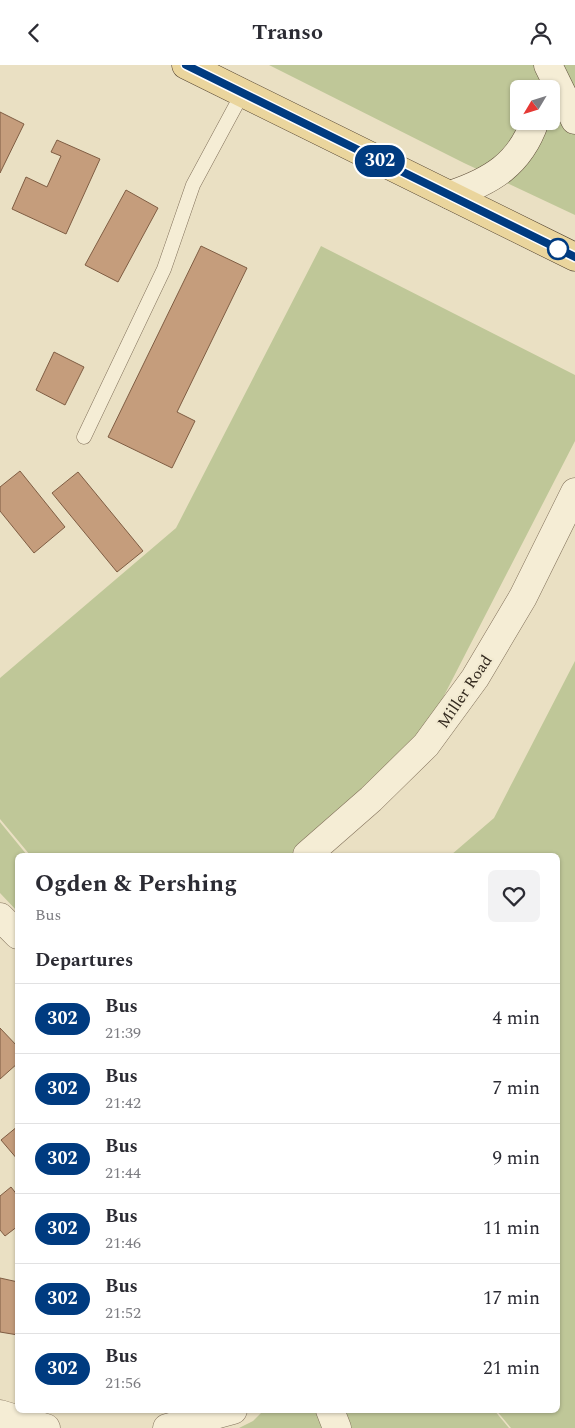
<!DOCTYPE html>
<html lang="en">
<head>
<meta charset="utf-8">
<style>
	body { margin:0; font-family:Spectral,serif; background:#f2f2f3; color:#2b2b33; height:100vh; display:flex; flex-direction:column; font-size:19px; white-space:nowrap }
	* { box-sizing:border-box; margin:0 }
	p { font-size:16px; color:#7c7c81 }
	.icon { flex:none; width:28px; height:28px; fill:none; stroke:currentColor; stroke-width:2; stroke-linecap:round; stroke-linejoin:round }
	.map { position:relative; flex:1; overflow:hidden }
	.drawer { position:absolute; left:15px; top:788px; width:545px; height:560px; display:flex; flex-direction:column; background:#fff; border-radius:8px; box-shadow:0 1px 4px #0004 }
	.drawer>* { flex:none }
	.badge { padding:0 10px; border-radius:16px; font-size:18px; line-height:32px }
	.needle { width:32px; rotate:232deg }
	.controls { position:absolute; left:510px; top:15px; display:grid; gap:10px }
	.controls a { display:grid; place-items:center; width:50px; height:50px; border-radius:8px; background:#fff; box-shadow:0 1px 4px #0004; font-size:25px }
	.map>.badge { position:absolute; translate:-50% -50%; box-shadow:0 0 0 2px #fff }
	h2 { padding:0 20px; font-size:19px; line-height:45px }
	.round { display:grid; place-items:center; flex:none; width:52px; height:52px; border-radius:8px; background:#f2f2f3 }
	.overview { display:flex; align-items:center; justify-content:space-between; height:85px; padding:0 20px }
	h1 { font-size:24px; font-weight:700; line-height:38px }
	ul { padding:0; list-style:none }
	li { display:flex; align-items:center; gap:15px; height:70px; padding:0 20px; border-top:1px solid #e1e1e2 }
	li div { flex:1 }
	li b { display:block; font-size:19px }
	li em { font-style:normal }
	li .badge { min-width:55px; font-weight:700; text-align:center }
	header { display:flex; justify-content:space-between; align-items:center; height:65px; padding:0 20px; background:#fff; font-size:22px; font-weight:700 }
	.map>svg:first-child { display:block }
	.green { fill:#bfc798; fill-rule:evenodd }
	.building { fill:#c59d7c; stroke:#7f5d43 }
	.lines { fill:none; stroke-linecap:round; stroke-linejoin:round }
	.service-casing { stroke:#82715b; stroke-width:15 }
	.minor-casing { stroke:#82715b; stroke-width:29 }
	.tertiary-casing { stroke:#82715b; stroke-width:29 }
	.secondary-casing { stroke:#64533e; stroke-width:29 }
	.primary-casing { stroke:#50402f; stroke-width:29 }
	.service { stroke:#f5edd5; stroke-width:14 }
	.minor { stroke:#f5edd5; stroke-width:28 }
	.tertiary { stroke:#f5edd5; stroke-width:28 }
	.secondary { stroke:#f5edd5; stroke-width:28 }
	.primary { stroke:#ead59d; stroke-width:28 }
	.line-casing { stroke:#fff; stroke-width:11 }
	.line { stroke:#003b80; stroke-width:8 }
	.stop-dot { fill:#fff; stroke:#003b80; stroke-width:2.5 }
	.labels { text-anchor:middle; stroke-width:4.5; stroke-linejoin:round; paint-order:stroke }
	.street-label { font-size:16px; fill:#33291e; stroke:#f2ead1 }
</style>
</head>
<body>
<header><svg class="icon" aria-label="back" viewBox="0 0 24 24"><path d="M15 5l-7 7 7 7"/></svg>Transo<svg class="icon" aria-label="person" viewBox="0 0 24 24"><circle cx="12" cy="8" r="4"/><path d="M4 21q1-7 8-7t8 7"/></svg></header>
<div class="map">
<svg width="575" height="1363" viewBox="0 0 575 1363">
	<rect width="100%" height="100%" fill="#eae0c3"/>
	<path class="green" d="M269,0H575V150L464,98ZM519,24H551V56H519Z
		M321,181L575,310V376L414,689L295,790H30L0,754V613L176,463Z
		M575,596V1363H511L496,1345H558V790H451L494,753Z
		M0,757L27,790H18L17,846L0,828Z
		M264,1345H494L509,1363H239L253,1356Z"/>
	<path class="building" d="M0,47L24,59L0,108Z
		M57,75L100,94L66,169L12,144L26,112L47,122L61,91L51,87Z
		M126,125L158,143L118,217L85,200Z
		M201,181L247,203L177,347L195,356L172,403L108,372Z
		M54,287L84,302L65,340L36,325Z
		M20,406L65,462L34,488L0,446V422Z
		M78,407L143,486L117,507L52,428Z
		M0,963L18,982V998L0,1014Z
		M18,1061V1095L1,1075Z
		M11,1122L18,1131V1161L5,1171L0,1165V1131Z
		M0,1213L18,1217V1270L0,1267Z"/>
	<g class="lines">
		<defs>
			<path id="service" d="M84,372L164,204L193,120L242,29"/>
			<path id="minor" d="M307,790L371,734L426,680L475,613L523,532L575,427
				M0,1349L46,1363
				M167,1363L233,1345"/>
			<path id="tertiary" d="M0,852L18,870
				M330,1345L337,1363"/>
			<path id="secondary" d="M548,0L575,55
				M450,130C492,116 520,99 535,56"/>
			<path id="primary" d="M186,0L575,192"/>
		</defs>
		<use href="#service" class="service-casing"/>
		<use href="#minor" class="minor-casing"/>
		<use href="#tertiary" class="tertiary-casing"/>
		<use href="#secondary" class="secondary-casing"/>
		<use href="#primary" class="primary-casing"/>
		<use href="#service" class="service"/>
		<use href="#minor" class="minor"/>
		<use href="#tertiary" class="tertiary"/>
		<use href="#secondary" class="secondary"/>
		<use href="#primary" class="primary"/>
	</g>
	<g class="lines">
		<defs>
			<path id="line" d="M186,0L575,192"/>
		</defs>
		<use href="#line" class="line-casing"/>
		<use href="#line" class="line"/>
	</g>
	<circle class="stop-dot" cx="558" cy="184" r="10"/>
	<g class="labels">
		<g class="street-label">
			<text transform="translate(464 626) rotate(-56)" y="6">Miller Road</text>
		</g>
	</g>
</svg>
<div class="controls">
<a><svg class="needle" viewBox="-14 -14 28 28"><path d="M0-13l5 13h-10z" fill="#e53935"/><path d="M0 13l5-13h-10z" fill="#7c7c81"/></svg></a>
</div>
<b class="badge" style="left:380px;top:96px;background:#003b80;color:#fff">302</b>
<section class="drawer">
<div class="overview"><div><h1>Ogden &amp; Pershing</h1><p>Bus</p></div><a class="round"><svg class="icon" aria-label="heart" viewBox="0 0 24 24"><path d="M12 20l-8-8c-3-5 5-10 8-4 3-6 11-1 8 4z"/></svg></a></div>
<h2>Departures</h2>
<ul>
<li><span class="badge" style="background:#003b80;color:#fff">302</span><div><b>Bus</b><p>21:39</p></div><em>4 min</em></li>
<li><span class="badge" style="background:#003b80;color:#fff">302</span><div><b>Bus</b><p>21:42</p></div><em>7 min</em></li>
<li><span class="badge" style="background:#003b80;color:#fff">302</span><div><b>Bus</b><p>21:44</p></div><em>9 min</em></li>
<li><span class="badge" style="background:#003b80;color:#fff">302</span><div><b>Bus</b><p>21:46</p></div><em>11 min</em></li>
<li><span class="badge" style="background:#003b80;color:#fff">302</span><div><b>Bus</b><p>21:52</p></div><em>17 min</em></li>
<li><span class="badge" style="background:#003b80;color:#fff">302</span><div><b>Bus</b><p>21:56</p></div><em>21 min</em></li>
</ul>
</section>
</div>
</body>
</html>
